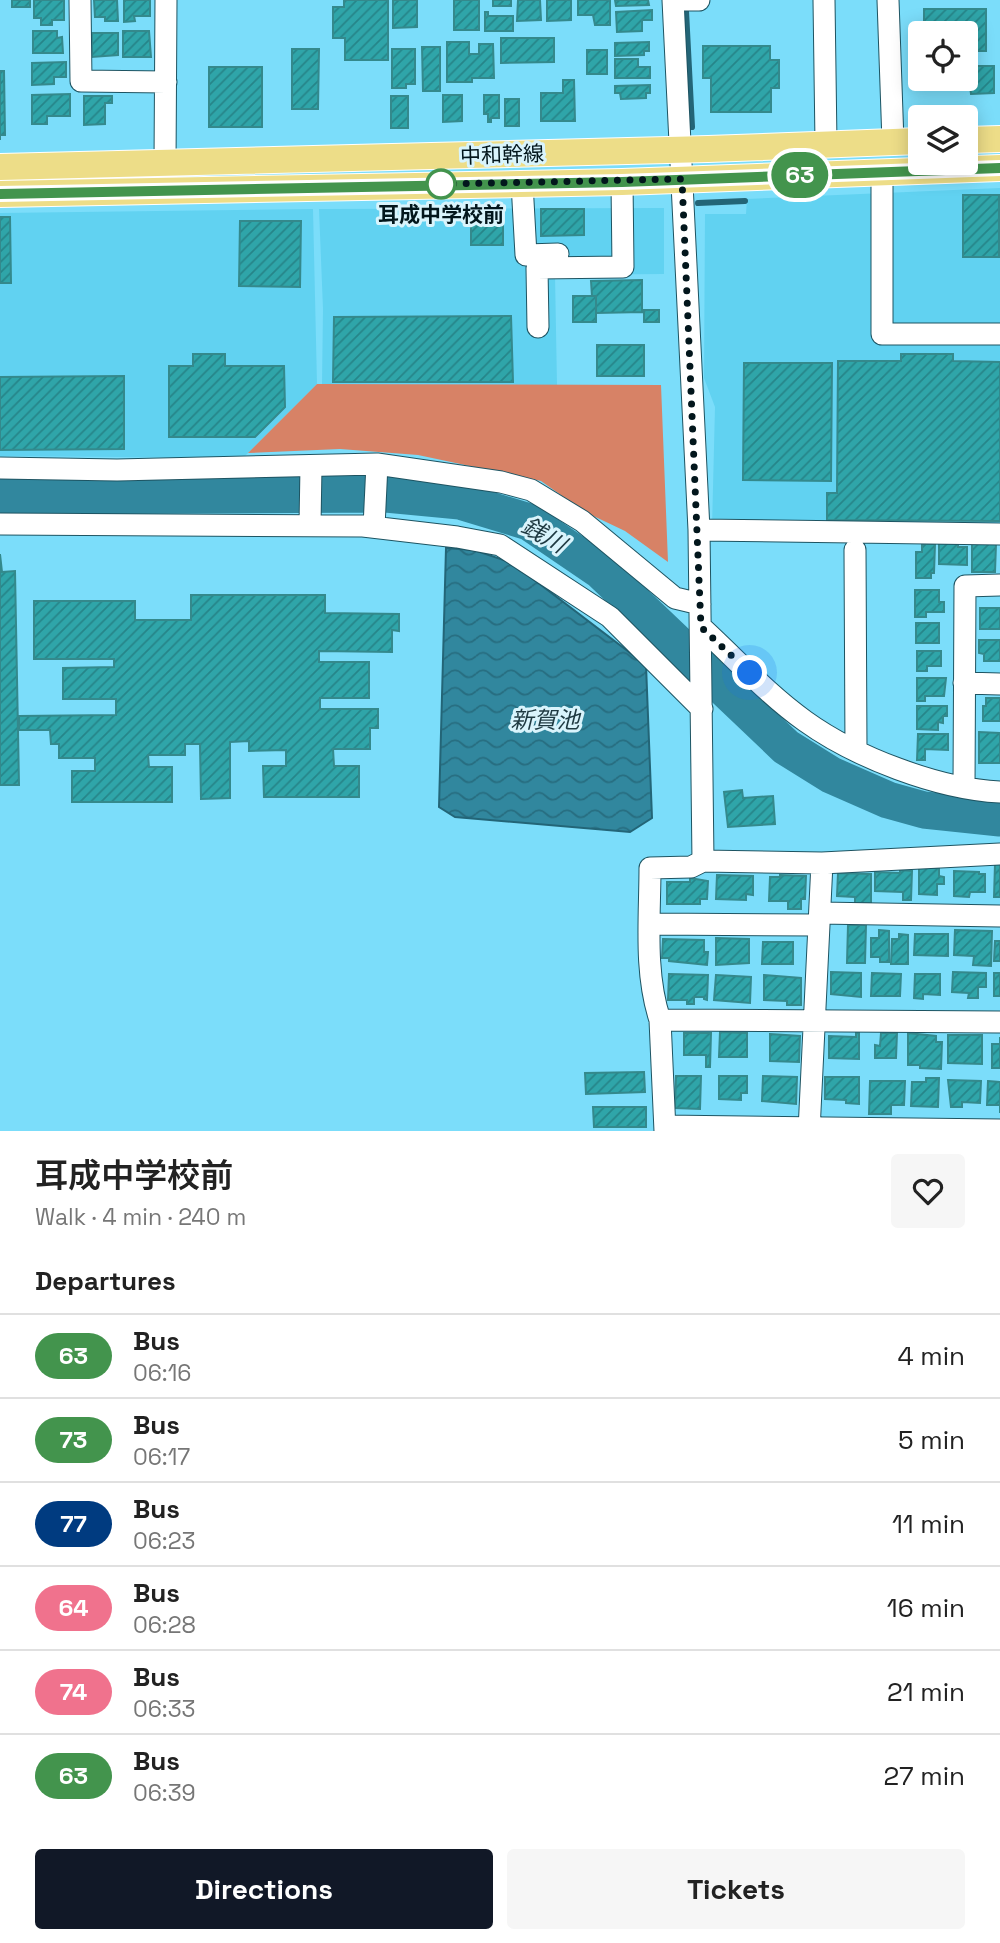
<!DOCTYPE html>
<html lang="en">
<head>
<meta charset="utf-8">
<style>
	body { margin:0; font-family:"Space Grotesk","Noto Sans JP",sans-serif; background:#f6f6f6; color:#222; height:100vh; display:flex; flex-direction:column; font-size:26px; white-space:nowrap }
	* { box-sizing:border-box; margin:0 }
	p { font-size:23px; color:#767676 }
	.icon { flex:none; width:38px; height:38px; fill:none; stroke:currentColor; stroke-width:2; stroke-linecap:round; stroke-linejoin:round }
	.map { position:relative; height:1131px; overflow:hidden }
	.sheet { display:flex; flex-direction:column; background:#fff; flex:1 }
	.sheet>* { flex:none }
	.badge { padding:0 14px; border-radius:23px; font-size:24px; line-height:46px }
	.controls { position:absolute; left:908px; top:21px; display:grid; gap:14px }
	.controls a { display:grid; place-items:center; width:70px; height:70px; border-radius:7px; background:#fff; box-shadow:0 4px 18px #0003; font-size:35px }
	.you { position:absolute; width:35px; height:35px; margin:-18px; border:5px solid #fff; border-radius:50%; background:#1a73e8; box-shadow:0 0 0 10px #1a73e833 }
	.map>.badge { position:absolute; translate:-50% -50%; box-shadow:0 0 0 4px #fff }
	h2 { padding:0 35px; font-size:26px; line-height:63px }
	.round { display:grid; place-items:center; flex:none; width:74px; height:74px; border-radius:7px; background:#f6f6f6 }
	.summary { display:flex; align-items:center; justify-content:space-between; height:119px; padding:0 35px }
	h1 { font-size:33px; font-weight:600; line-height:52px }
	.action { display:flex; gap:14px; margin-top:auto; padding:14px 35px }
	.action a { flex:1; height:80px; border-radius:7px; background:#111827; color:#fff; font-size:28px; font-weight:600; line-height:80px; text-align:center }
	.action a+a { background:#f6f6f6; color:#222 }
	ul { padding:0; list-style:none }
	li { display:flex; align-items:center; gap:21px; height:84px; padding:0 35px; border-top:2px solid #e0e0e0 }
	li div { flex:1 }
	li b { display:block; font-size:26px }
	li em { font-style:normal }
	li .badge { min-width:77px; font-weight:700; text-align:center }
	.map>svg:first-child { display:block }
	.built { fill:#61d2f1 }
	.grass { fill:#d78266 }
	.water { fill:url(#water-waves); stroke:#236577; stroke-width:2 }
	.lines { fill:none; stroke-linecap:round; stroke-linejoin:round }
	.stream { stroke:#236577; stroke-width:6 }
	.river { stroke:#31879e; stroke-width:37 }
	.building { fill:url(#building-hatch); stroke:#34898c; stroke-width:2 }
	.minor-casing { stroke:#1e5462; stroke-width:23 }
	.major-casing { stroke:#fff; stroke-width:28 }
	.minor { stroke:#fff; stroke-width:21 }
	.major { stroke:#eddd88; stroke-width:26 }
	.line-casing { stroke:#fff; stroke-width:16 }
	.line { stroke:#43944d; stroke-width:10 }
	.walk { stroke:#02161c; stroke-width:7; stroke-dasharray:0 12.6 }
	.stop-dot { fill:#fff; stroke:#43944d; stroke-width:3.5 }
	.labels { text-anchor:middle; stroke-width:6; stroke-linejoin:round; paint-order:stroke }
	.street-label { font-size:21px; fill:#02161c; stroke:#d9f4fc }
	.stop-label { font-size:21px; font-weight:bold; fill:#02161c; stroke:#d9f4fc }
	.water-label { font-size:23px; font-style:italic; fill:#1e3941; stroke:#d9f4fc }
</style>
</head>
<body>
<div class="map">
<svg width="1000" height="1131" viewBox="0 0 1000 1131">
	<defs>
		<pattern id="water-waves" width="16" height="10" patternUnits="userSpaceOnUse" patternTransform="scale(1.75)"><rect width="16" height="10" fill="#31879e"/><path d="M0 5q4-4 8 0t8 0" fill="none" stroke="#276d80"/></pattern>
		<pattern id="building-hatch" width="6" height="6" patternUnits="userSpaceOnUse" patternTransform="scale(1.75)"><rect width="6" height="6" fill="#2fa5a9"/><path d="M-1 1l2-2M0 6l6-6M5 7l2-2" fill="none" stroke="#268589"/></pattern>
	</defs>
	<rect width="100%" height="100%" fill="#7bddfa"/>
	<path class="built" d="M1000,188V529L712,528L715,407L704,378L705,214H746L747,199Z
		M664,208V274L555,275L557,385L322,384L323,309L319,209Z
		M313,209L317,384L243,458L0,456V213Z"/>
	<path class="grass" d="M317,384L661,385L668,562L625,531L585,512L541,481L418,455L340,449L248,453Z"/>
	<path class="water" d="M446,548L474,550L512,563L646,665L652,818L630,832L455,817L439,807Z"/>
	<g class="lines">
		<path class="stream" d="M686,11L692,127
			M698,203L745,201
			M713,663L715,679"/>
		<path class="river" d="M0,496L386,494L460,501L529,522L601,571L786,747L831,775L888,800L924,810L1000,818"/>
	</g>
	<path class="building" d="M12,0H30V7H12Z
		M34,0H64V20H52V25H41V18H34Z
		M94,0H117L118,21H105V17H95Z
		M124,0H150V16H134L135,21L124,22Z
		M344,0H388V60H345V38H333V7H344Z
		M393,0H417V27L393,28Z
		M454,0H479V30H454Z
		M493,0H511V6H493Z
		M518,0H540L541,20L517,21Z
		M547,0H571V20L547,21Z
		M578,0H610V25H595L593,15H578Z
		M615,0H648L649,5L616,6Z
		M924,9H986V51H966V33H924Z
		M652,10V20H642V31L617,32L616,12Z
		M485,12H488V16H513V31H485Z
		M33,31H57V38L62,37L63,53H33Z
		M123,31H149L151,57H123Z
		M92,33H118V55L92,57Z
		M501,38H554V62L501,63Z
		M447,42H469V54H479V44H493L494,78H472V82H447Z
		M649,42V51H644V55L615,56V43Z
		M703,46H770V60H779V88H771V112H711V78H703Z
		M422,47H440V91H423Z
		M292,49H319L318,109H292Z
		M392,49H415V84H406V88H392Z
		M587,50H607V74H587Z
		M615,59H638V67H650V78H615Z
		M66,62V77H54V84L32,85V63Z
		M966,66H994V93L971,94L970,86H943V79H966Z
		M209,67H262V127H209Z
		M0,71H4L5,135H0V140Z
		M563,80H574L575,121H541V93H563Z
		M650,85V93H646V98L621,99L620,93H615V86Z
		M70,94V116H47V124H32V95Z
		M443,95H462V121L443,122Z
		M484,95H499V118H491V122H488V114H484Z
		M84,96H112V103H105V124L84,125Z
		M391,96H408V128H391Z
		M505,99H519V126H505Z
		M963,195H999V257H963Z
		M471,209H503V245H471Z
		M541,209H584V235L541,236Z
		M0,217H10L11,283H0Z
		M240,221H301L300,287L239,286Z
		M642,280V312L596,313V296H592L591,281Z
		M573,296H596V322H573Z
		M644,310H659V322H644Z
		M511,316L513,382H333L334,317Z
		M597,345H644V376H597Z
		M193,354H225V366H284L285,407L255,437H169V366H193Z
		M901,354H953V361L1000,362V521L827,520V493H837L838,361H901Z
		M744,363H832L831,481L743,480Z
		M124,376V449L0,450V377Z
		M939,543H958V547H967V565L939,564Z
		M922,544H935L934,573H931V578H916V552H922Z
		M972,544H996L995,572H972Z
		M0,554L2,572L15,571L19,785H0Z
		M915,590H939V602H944V612H926V617H915Z
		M191,595H325V613L399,614V631L392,630V652L319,651V662H369V698H320V709H378V728H370V749H333L334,766H359V797H264L263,766H286V750L249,751V741L230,742V798L201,799L200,744H185V755H148L149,767H172V802H72V771H95V758H59V744H51L50,730H19V716L116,715V699H63V668L114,667V659H34V601H135V620H191Z
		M980,608H1000V629H980Z
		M916,623H939V643H916Z
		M979,640H1000V661H984V654L979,653Z
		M917,651H941V666H927V671H917Z
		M917,678H946L944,696H925V701H917Z
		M986,698H1000V721H983V706H986Z
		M917,706H947V716H943V723L938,722V730L917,729Z
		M979,732L1000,733V763H979Z
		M918,734H948V750L925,749V760H917Z
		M742,790L743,798L773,796L775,824L728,827L724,792Z
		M995,864H1000V897H994Z
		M919,868H939V876L944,877V884H937V895L919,894Z
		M900,870L912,871L911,900H903V892L875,891V872L900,873Z
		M954,871L979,872V874H985V892H970L969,897L954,896Z
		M838,873L871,874V903H855V897L837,896Z
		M717,875L753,876V895L746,894V900L716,899Z
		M780,875L806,876L805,899H801V909H788V901H769L770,877H780Z
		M690,878L708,881L707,899H700V904H667V882H690Z
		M848,925H866L865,963H847Z
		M879,930L889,931V962H880V957H871V938H879Z
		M955,930L992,931L991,966L973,965L974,956L954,955Z
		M899,934L908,935V964H891L892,939H899Z
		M915,934H948V956L914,955Z
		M716,938L749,939V963L716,965Z
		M663,939L704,940V952H708L707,965L669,961V958H662Z
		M995,941H1000V961H994Z
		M763,942H793V964H762Z
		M831,972L861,973V997L831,994Z
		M953,972L986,973V987H978V998H968L969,993L952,992Z
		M872,973L901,974L900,996H871Z
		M994,973H1000V996H994Z
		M669,974L708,975L707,1000L704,999V997H694V1004H687V1000H668Z
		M915,974H940V995L923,994V999L914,998Z
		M716,975L751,977L750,1003L714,1000Z
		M764,975L801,978V1005H787V1001L764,1000Z
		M720,1032L747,1033V1057H719Z
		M856,1032H859V1059L829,1058V1036L856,1037Z
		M684,1033H711L710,1067H706V1055H684Z
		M881,1033H897L896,1058H875V1045L880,1046Z
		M908,1033L936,1036V1042H942L941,1069L920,1068V1065H908Z
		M770,1034L800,1036L799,1062L770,1061Z
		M948,1035H982V1064L948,1063Z
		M1000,1037V1068H992V1044H1000Z
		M644,1072L645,1092L586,1094L585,1073Z
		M676,1076H701L700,1109L675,1108Z
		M719,1076H747V1093H741V1100L719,1099Z
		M763,1076L797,1077L796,1104L762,1101Z
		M825,1077H859V1104L846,1103V1100L825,1099Z
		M926,1078H939L938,1107L911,1106L912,1082H926Z
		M948,1080L981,1081L980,1103L962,1102V1107H951Z
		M870,1081H905L904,1105H891V1114H869Z
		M988,1081L1000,1082V1113V1105H987Z
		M593,1107H646V1127H594Z"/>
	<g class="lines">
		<defs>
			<path id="minor" d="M80,0L81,81L166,82
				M673,0L699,530L703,861
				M673,0H699
				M824,0L826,143
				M888,0L893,142
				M165,164L166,0
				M882,172V334H1000
				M522,183L526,255L558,254
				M538,327L537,268L623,267L622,182
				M0,468L117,470L377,464L501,482L531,490L582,521L675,598L700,604
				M0,524L363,526L457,537L500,545L610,617L702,709
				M310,525L311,466
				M374,527L377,464
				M699,530L1000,534
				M855,550L856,750
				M701,627C735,658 767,694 805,721C855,757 938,789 1000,792
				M964,683L1000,684
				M964,787L965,586L1000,585
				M820,913L1000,916
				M650,924L817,925
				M660,1020L1000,1022
				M665,1126L1000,1130
				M665,1131L660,1020C644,972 650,917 650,868L691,867L703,861L822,863L1000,854
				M809,1131L822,863"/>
			<path id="major" d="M966,140L1000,139
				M0,167L708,149L920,141
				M0,194L622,182L1000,168"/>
		</defs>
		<use href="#minor" class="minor-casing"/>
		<use href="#major" class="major-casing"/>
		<use href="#minor" class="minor"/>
		<use href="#major" class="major"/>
	</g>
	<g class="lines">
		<defs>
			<path id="line" d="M0,194L622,182L1000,168"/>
		</defs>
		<use href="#line" class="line-casing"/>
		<use href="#line" class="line"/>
		<path class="walk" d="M441,184L682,179L701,627L750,673"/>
	</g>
	<circle class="stop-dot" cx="441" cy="184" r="14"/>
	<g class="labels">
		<g class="street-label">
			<text transform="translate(502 155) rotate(-2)" y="7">中和幹線</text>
		</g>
		<g class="stop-label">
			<text x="441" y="222">耳成中学校前</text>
		</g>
		<g class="water-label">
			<text transform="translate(544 535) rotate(30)" y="8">銭川</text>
			<text x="545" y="728">新賀池</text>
		</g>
	</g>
</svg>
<div class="controls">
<a><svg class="icon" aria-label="locate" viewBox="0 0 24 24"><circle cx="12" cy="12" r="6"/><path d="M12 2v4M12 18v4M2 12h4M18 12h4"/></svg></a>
<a><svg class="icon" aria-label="layers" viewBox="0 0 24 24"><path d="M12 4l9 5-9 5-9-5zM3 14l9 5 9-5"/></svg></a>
</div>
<div class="you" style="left:750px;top:673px"></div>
<b class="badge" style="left:800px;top:175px;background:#43944d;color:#fff">63</b>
</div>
<section class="sheet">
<div class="summary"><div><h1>耳成中学校前</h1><p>Walk · 4 min · 240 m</p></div><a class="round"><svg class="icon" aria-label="heart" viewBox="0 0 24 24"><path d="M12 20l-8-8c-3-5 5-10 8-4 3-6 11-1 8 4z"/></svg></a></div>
<h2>Departures</h2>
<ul>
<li><span class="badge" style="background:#43944d;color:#fff">63</span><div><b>Bus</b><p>06:16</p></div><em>4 min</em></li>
<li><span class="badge" style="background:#43944d;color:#fff">73</span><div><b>Bus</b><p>06:17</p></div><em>5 min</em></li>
<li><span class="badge" style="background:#003b80;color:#fff">77</span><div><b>Bus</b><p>06:23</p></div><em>11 min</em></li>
<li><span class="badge" style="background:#f0728d;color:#fff">64</span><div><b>Bus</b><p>06:28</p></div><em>16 min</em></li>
<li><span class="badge" style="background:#f0728d;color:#fff">74</span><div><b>Bus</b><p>06:33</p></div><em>21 min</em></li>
<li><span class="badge" style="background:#43944d;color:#fff">63</span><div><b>Bus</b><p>06:39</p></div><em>27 min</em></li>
</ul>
<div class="action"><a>Directions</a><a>Tickets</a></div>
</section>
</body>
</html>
